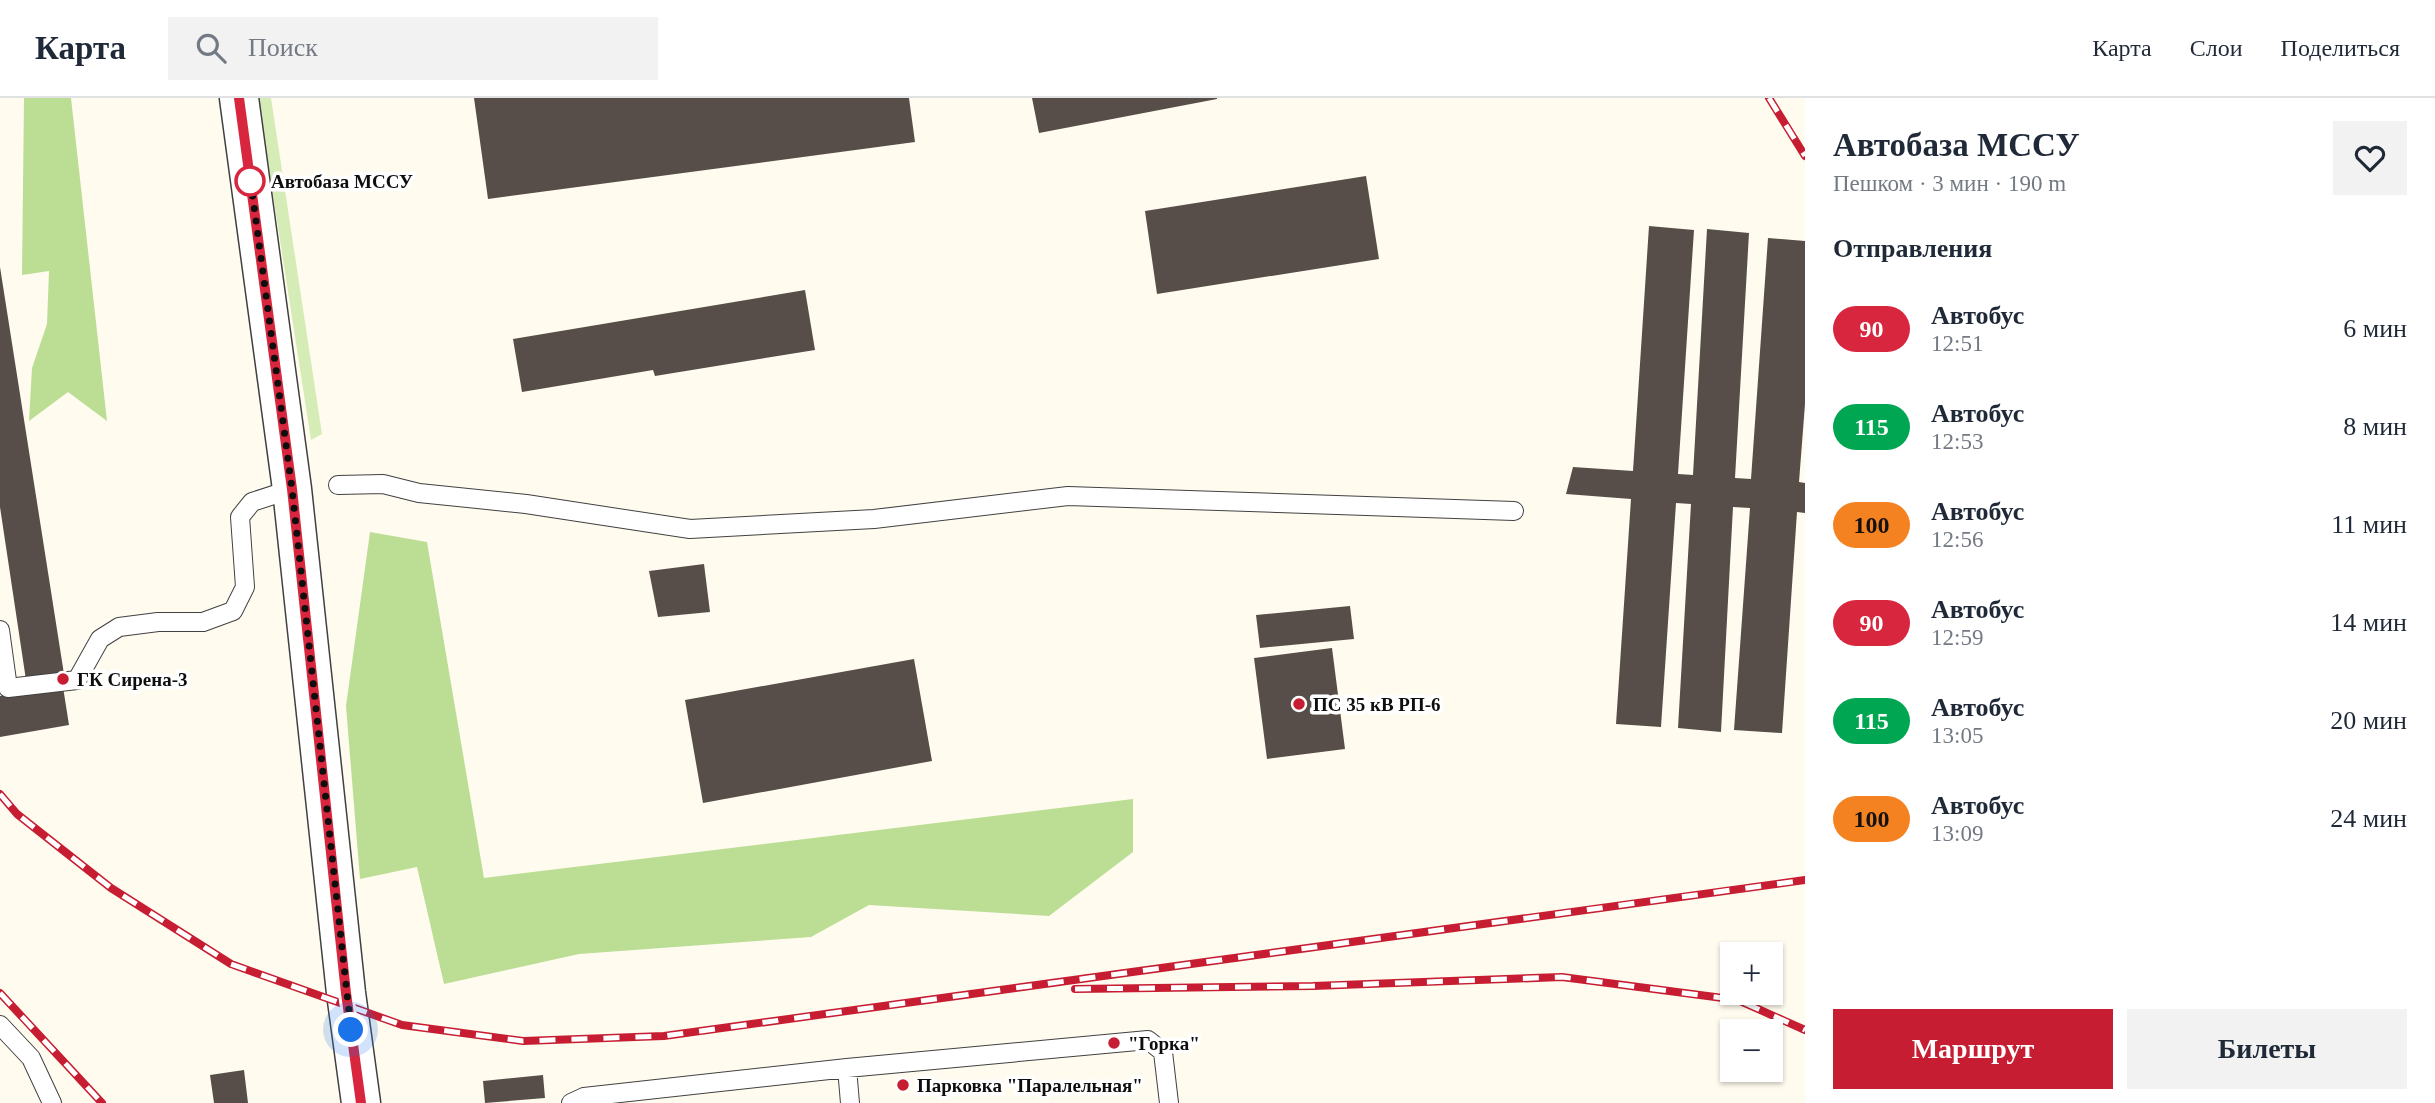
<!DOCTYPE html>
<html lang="ru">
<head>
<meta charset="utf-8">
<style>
	body { margin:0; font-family:"Times New Roman",serif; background:#f2f2f3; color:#1f2937; height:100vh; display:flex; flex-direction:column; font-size:26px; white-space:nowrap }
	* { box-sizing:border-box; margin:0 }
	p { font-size:23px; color:#747a83 }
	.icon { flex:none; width:38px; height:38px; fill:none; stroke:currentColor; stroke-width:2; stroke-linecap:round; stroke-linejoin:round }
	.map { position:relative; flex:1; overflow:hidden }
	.sheet { display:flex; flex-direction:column; background:#fff; width:630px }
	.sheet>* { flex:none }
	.badge { padding:0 14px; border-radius:23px; font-size:24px; line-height:46px }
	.buttons { position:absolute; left:1720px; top:844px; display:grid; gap:14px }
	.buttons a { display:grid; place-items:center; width:63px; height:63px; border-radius:0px; background:#fff; box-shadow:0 2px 5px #0004; font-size:35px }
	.you { position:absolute; width:35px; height:35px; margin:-18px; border:5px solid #fff; border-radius:50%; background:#1a73e8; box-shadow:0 0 0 10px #1a73e833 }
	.map>.badge { position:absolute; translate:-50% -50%; box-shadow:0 0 0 4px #fff }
	h2 { padding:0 28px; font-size:26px; line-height:63px }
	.round { display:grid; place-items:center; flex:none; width:74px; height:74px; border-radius:0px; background:#f2f2f3 }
	.head { display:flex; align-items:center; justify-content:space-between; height:119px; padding:0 28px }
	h1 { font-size:33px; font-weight:800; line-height:52px }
	.cta { display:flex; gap:14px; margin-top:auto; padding:14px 28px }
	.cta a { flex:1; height:80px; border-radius:0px; background:#c71d32; color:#fff; font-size:28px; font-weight:800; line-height:80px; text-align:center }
	.cta a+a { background:#f2f2f3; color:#1f2937 }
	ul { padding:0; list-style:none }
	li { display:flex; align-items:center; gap:21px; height:98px; padding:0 28px }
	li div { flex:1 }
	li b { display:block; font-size:26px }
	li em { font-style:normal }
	li .badge { min-width:77px; font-weight:700; text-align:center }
	header { display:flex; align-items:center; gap:42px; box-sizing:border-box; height:98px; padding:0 35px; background:#fff; border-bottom:2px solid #e0e1e3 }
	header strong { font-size:33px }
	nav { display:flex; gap:38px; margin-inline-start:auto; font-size:24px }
	.search { width:490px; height:63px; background:#f2f2f3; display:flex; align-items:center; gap:18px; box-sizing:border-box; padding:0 24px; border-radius:0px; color:#747a83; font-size:26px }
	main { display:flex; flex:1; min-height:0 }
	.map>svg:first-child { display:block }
	.green { fill:#d6ecb6 }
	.forest { fill:#bbde94 }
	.building { fill:#574e4a }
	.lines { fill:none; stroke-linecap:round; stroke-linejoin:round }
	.service-casing { stroke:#414141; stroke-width:20 }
	.tertiary-casing { stroke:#414141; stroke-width:41 }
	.service { stroke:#fff; stroke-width:18 }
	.tertiary { stroke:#fff; stroke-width:38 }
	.rail-casing { stroke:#c71d32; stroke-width:8 }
	.rail { stroke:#fff; stroke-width:5; stroke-dasharray:16; stroke-linecap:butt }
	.line-casing { stroke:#fff; stroke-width:16 }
	.line { stroke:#d7263d; stroke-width:10 }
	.walk { stroke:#0e0e0e; stroke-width:7; stroke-dasharray:0 12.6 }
	.stop-dot { fill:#fff; stroke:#d7263d; stroke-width:3.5 }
	.poi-dot { fill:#c71d32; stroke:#fff; stroke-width:2.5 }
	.labels { text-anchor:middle; stroke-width:7; stroke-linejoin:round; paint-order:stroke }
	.stop-label { font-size:19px; font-weight:bold; fill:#0e0e0e; stroke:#fff; text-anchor:start }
	.poi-label { font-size:19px; font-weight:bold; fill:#0e0e0e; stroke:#fff; text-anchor:start }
</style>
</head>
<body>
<header>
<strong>Карта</strong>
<div class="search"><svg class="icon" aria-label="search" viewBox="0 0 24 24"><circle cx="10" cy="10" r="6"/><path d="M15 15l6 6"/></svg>Поиск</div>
<nav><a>Карта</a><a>Слои</a><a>Поделиться</a></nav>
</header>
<main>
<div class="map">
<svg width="1805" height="1005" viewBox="0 0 1805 1005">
	<rect width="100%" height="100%" fill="#fffbef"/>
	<path class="green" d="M258,0H271L322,336L311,342Z"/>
	<path class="forest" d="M24,0H71L107,323L68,294L29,323L32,270L47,226L49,173L22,177Z
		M370,434L427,444L484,780L1133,701V754L1049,818L869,807L811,839L579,856L444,886L417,769L360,781L346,608Z"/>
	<path class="building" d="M474,0H909L915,44L488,101Z
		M1032,0H1217V1L1039,35Z
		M1366,78L1379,161L1157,196L1145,113Z
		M1649,128L1694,132L1678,376L1693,377L1707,131L1749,135L1735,380L1751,381L1768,140L1805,143V306L1799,384L1805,385V415L1797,414L1782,635L1734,632L1750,410L1733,409L1721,634L1678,630L1691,406L1676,405L1661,629L1616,626L1631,401L1566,396L1573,369L1633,373Z
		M0,169L64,576L26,582L0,409Z
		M805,192L815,252L655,278L653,272L522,294L513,241Z
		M704,466L710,514L658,519L649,473Z
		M1350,508L1354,541L1260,550L1256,517Z
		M1332,550L1345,651L1267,661L1254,560Z
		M914,561L932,663L703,705L685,602Z
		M63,589L69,627L0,639V598Z
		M244,972L248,1005H214L210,977Z
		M543,977L545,1000L485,1005L483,983Z"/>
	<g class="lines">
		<defs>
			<path id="service" d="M338,387L383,386L419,395L526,406L690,431L874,421L1068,398L1514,413
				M0,532L8,590L77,582L100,541L119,529L158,524H203L233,513L245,489L240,419L252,404L292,391
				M0,927L31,960L52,1005
				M847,970L850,1005
				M571,1005L584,999L847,970L1148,942L1163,954L1169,1005"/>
			<path id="tertiary" d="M239,0L292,391L346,895L361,1005"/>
		</defs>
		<use href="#service" class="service-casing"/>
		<use href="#tertiary" class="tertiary-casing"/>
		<use href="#service" class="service"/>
		<use href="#tertiary" class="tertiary"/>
		<defs>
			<path id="rail" d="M1769,0L1805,58
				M0,696L17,716L111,790L231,866L402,927L523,943L664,938L1805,782
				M1075,891L1313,888L1562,879L1738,902L1805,932
				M0,895L102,1005"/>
		</defs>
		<use href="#rail" class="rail-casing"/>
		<use href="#rail" class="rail"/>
	</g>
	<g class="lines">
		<defs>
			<path id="line" d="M239,0L292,391L346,895L361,1005"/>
		</defs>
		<use href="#line" class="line-casing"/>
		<use href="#line" class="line"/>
		<path class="walk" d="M250,83V78L292,391L351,932"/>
	</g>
	<circle class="stop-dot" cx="250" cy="83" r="14"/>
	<g class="poi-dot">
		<circle cx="63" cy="581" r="7"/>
		<circle cx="1299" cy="606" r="7"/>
		<circle cx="1114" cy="945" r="7"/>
		<circle cx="903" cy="987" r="7"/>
	</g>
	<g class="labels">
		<g class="stop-label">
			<text x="271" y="90">Автобаза МССУ</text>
		</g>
		<g class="poi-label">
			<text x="77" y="588">ГК Сирена-3</text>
			<text x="1313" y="613">ПС 35 кВ РП-6</text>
			<text x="1128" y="952">"Горка"</text>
			<text x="917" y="994">Парковка "Паралельная"</text>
		</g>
	</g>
</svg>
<div class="buttons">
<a>+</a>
<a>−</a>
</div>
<div class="you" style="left:351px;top:932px"></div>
</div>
<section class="sheet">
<div class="head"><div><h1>Автобаза МССУ</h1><p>Пешком · 3 мин · 190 m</p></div><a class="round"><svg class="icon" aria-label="heart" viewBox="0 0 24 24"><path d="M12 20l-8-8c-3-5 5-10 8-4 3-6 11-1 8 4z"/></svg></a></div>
<h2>Отправления</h2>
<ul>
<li><span class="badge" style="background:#d7263d;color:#fff">90</span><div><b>Автобус</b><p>12:51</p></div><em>6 мин</em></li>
<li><span class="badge" style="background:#00a651;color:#fff">115</span><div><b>Автобус</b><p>12:53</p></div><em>8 мин</em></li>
<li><span class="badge" style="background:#f58220;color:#111">100</span><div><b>Автобус</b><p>12:56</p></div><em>11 мин</em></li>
<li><span class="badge" style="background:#d7263d;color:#fff">90</span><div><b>Автобус</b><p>12:59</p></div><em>14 мин</em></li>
<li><span class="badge" style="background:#00a651;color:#fff">115</span><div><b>Автобус</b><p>13:05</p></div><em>20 мин</em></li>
<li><span class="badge" style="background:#f58220;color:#111">100</span><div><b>Автобус</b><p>13:09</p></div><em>24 мин</em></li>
</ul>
<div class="cta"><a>Маршрут</a><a>Билеты</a></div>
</section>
</main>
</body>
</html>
